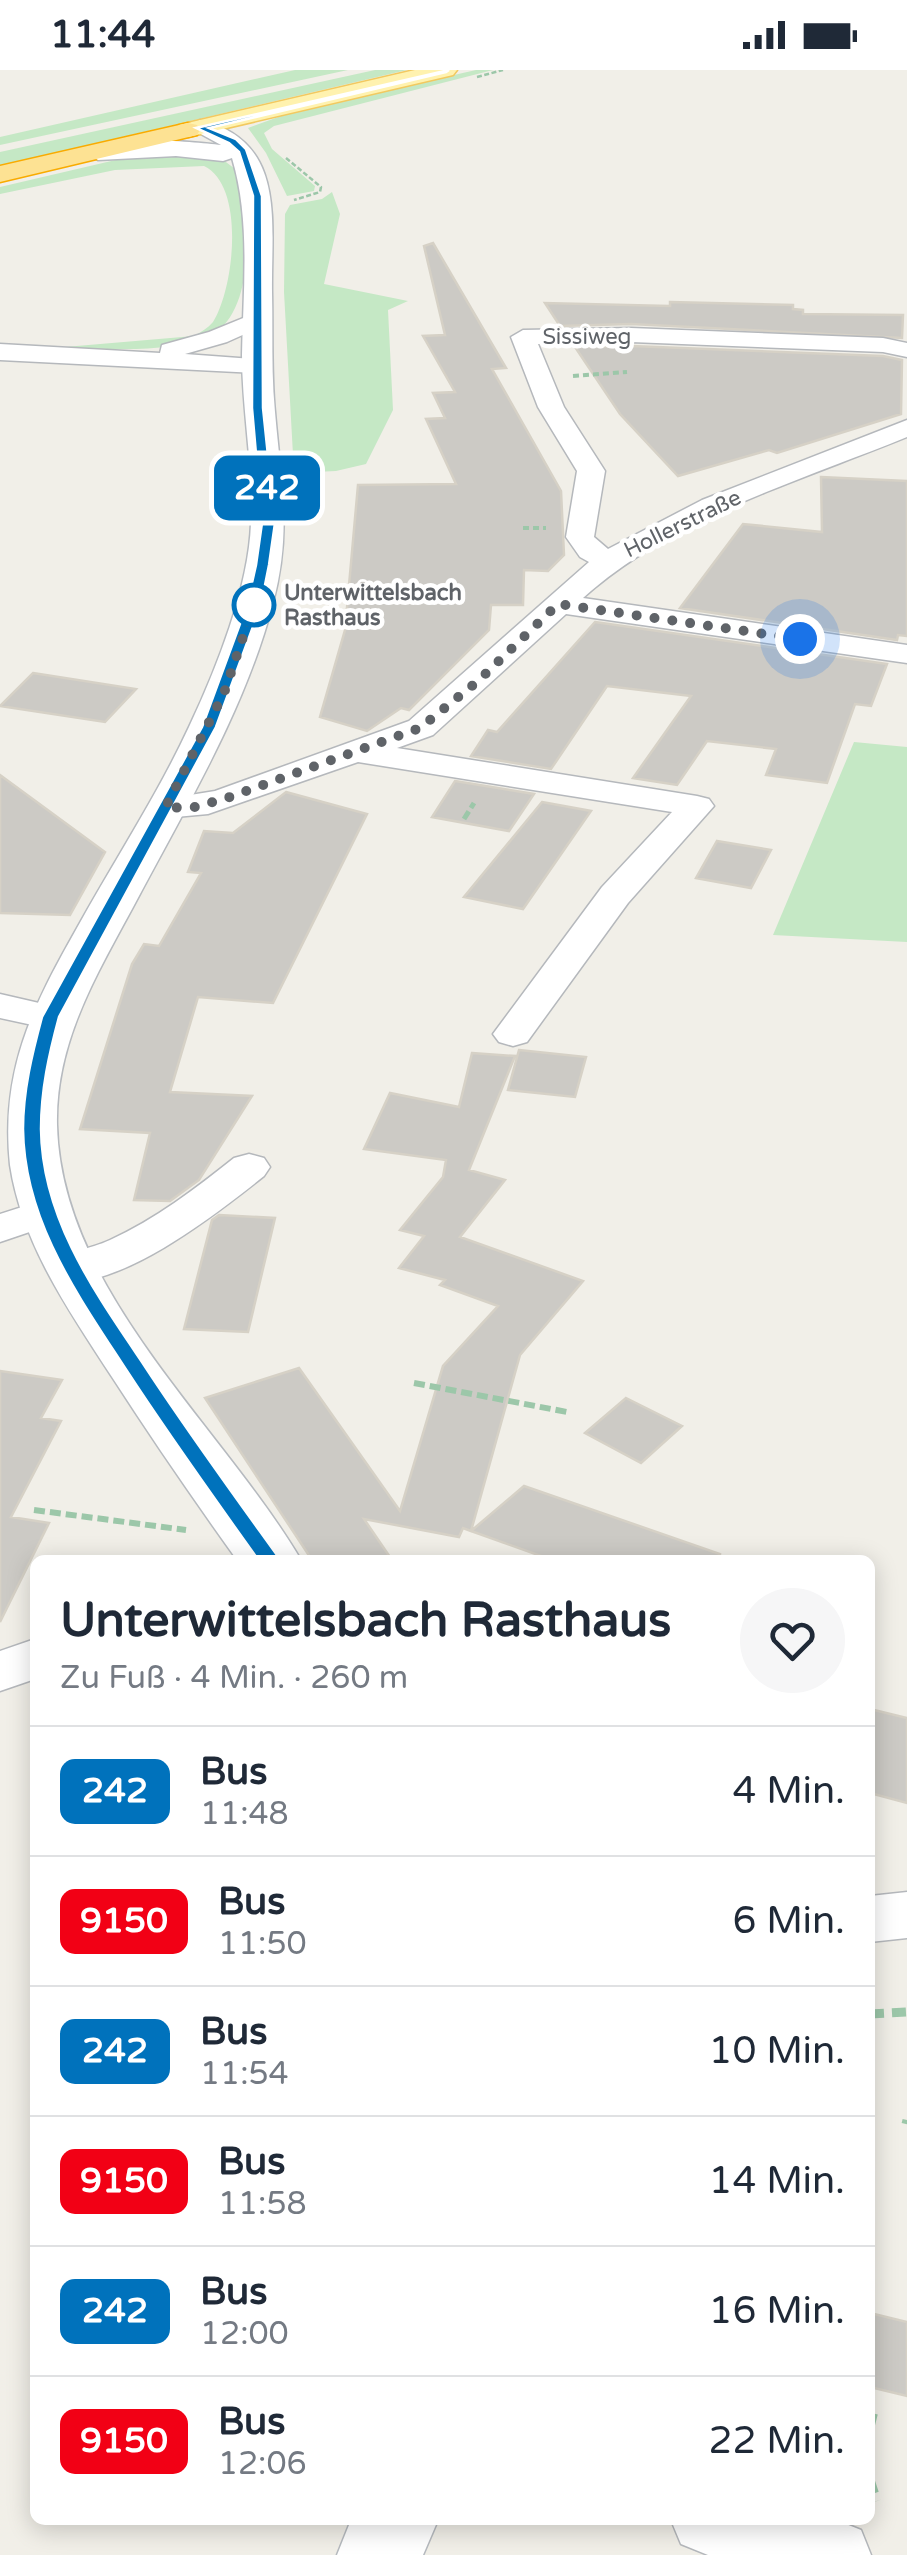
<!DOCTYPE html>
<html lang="de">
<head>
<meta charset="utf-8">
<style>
	body { margin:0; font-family:"Varela Round",sans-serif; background:#f6f6f7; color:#1f2937; height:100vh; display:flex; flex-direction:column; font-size:38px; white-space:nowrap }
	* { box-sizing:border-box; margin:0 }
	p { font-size:32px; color:#747a83 }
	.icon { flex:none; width:55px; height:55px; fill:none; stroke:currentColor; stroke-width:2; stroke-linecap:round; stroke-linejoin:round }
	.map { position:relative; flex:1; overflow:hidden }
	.side { position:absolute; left:30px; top:1485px; width:845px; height:970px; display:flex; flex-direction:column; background:#fff; border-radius:15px; box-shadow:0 5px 25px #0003 }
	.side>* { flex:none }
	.badge { padding:0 20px; border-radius:15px; font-size:35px; line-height:65px }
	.you { position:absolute; width:50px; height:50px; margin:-25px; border:8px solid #fff; border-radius:50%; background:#1a73e8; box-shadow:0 0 0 15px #1a73e833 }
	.map>.badge { position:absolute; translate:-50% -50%; box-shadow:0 0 0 5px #fff }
	.round { display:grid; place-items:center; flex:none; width:105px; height:105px; border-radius:52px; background:#f6f6f7 }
	.overview { display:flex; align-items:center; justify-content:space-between; height:170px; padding:0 30px }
	h1 { font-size:48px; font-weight:700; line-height:75px }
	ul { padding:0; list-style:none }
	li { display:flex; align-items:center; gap:30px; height:130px; padding:0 30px; border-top:2px solid #e0e1e3 }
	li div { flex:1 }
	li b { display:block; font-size:38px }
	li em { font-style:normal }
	li .badge { min-width:110px; font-weight:700; text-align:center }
	.status { display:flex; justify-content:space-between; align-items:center; height:70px; padding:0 50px; background:#fff; direction:ltr }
	.status svg { height:28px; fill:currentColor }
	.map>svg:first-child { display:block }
	.green { fill:#c5e8c5 }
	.building { fill:#cccac5; stroke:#d6d1c6; stroke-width:2.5 }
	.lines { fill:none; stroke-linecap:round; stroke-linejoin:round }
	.street-casing { stroke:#b5b8bc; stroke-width:3 }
	.secondary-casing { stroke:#b6babf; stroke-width:3 }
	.primary-casing { stroke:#f2c960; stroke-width:3 }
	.highway-casing { stroke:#f9ab00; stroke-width:3 }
	.path-far4 { stroke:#9cc7a9; stroke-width:2.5; stroke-dasharray:5 2.5; stroke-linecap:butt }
	.path-far3 { stroke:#9cc7a9; stroke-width:4; stroke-dasharray:6 4; stroke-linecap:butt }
	.path-far2 { stroke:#9cc7a9; stroke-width:5; stroke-dasharray:9 4; stroke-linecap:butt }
	.path-far1 { stroke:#9cc7a9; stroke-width:6; stroke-dasharray:11 5; stroke-linecap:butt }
	.path { stroke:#9cc7a9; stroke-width:9; stroke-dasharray:14 8; stroke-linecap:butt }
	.street { fill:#fff; fill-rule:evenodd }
	.secondary { fill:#fff; fill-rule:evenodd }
	.primary { fill:#fff2af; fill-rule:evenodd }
	.highway { fill:#fde293; fill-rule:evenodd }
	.line { fill:#0072bc; stroke:#fff; stroke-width:2.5 }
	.walk { stroke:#5f6368; stroke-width:10; stroke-dasharray:0 18 }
	.stop-dot { fill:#fff; stroke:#0072bc; stroke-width:5 }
	.labels { text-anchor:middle; stroke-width:9; stroke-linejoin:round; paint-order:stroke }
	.far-street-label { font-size:22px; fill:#5f6368; stroke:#fff }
	.far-stop-label { font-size:22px; font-weight:bold; fill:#5f6368; stroke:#fff; text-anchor:start }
</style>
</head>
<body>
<div class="status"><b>11:44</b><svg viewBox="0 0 49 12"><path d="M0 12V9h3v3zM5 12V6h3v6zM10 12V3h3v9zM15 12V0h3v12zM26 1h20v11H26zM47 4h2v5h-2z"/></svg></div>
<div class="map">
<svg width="907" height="2485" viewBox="0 0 907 2485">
	<rect width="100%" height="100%" fill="#f1efe8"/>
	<path class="green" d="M295,0H348L0,75V67Z
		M375,0H407L0,96V82Z
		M476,0H493L274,56L264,63L272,79L315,116L314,121L287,126L266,83L248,58L295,41Z
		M137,85L218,86L243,105C248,147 257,241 211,265C173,284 107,279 65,277L194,266C201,262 208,258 213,252C234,219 246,116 204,96L115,100L0,124V117Z
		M332,122L340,144L324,214L408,231L388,240L393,340L366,394L336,401L294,403L284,222L285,144L290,135L322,129Z
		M854,672L907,677V872L773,865Z"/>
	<path class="building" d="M433,173L506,298L492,299L561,421L564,485L548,501L524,500L523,535H491L489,560L409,640L401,638L367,661L320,647L345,560L358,415L456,414L426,349L445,348L433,323L455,322L423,266L445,265L424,176Z
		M670,232L793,235V239L803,240V244L903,245L902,268L631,254L560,256L545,233L670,236Z
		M631,276L883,286L902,290L901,344L777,383L769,380L678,406L620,344L575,277Z
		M821,407L907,411V566L898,565L897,570L680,538L743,454L822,462Z
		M595,552L887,594L871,636L855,634L827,713L766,705L776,679L707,671L677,715L633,708L691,626L607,616L551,699L471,686L488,660L497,662Z
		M33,603L136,619L105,652L0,636Z
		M0,705L105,782L70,845L0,843Z
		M455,711L534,724L509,761L432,747Z
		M286,722L367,744L273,933L198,927L170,1022L252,1026L199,1110L170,1131L134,1130L150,1063L80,1059L132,894L144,874L159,876L201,803L188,802L204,761L233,763Z
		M542,732L591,741L523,839L464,827Z
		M717,771L771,780L751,818L696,808Z
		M519,980L586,987L575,1027L508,1020Z
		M472,983L515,986L469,1100L505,1110L460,1167L583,1211L520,1285L471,1461L463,1458L459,1467L364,1449L392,1490H312L205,1328L299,1298L400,1441L443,1296L498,1236L440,1215L445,1210L399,1198L424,1166L400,1160L443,1107L446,1090L364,1079L390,1023L459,1037Z
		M219,1145L275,1148L248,1262L184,1259L212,1150Z
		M0,1301L62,1310L41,1348L61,1351L11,1447L49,1453L0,1552Z
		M626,1328L682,1356L641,1393L585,1363Z
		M524,1416L720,1484L719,1490H552L471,1461Z
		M870,1639L907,1648V1733L870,1723Z
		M870,2243L907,2252V2326L870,2317Z"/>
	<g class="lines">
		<defs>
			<path id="street" d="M258,242L267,244L270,249L267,254L227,272L185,284L267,290L271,295L258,303L0,290V274L160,283L162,275L209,262Z
				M631,258L883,268L907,273V287L883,282L631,272L538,274L564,337L605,401L594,467L608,479L702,430L907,350V367C797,412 672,448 583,528L907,575V593L566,544L433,665L397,678L697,726L709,729L714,736L628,833L527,972L513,976L499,972L493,964L602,817L672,742L358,692L208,744L165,748L153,745L148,738L153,731L215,721L409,651L589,492L580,487L566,467L577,401L538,337L511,267L523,260Z
				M0,924L65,939L70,947L65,955L51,959L0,948Z
				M249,1084L264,1088L270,1097L264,1106C219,1142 114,1225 55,1210L49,1200C61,1182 91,1179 110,1170C156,1149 195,1119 234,1088Z
				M47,1129L62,1133L68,1142L62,1151L0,1172V1144Z
				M35,1569V1609L0,1621V1581Z
				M907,1822V1868L870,1872V1826Z
				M671,2450H836L861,2460L871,2485H708L681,2474Z"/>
			<path id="secondary" d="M200,50C287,71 271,150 272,222C273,261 271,302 275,342C281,413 292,461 273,533C246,637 190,730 140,824C101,898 55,968 57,1055C61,1221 221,1355 301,1490H237C194,1430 152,1369 112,1307C69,1241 22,1174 10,1095C0,1000 33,936 77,858C114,791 157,726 189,657C216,600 249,517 251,453C254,400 242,341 242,285C243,220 251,151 232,88L223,91L176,86L98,90L85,82C103,63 194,72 221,75L188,57Z
				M351,2450H438L423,2485H337Z"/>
			<path id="primary" d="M415,0H457L453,5L188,67L176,60L179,55Z"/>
			<path id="highway" d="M188,53L197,55L200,60L197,65L0,112V96Z"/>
		</defs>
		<use href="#street" class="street-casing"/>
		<use href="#secondary" class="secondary-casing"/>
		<use href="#primary" class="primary-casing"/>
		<use href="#highway" class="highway-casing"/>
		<path class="path-far4" d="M477,7L503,0
			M286,88L321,117L320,122L294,130"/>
		<path class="path-far3" d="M573,306L627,302
			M523,458H546"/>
		<path class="path-far2" d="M464,749L474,733"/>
		<path class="path-far1" d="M414,1313L567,1342
			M34,1440L186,1460"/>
		<path class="path" d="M870,1944L907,1942
			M906,2054L907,2050
			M870,2357L875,2337
			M870,2410L877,2431"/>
		<use href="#street" class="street"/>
		<use href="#secondary" class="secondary"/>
		<use href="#primary" class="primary"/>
		<use href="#highway" class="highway"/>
	</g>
	<path class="line" d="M446,2L209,58L236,69L246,79L262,126L263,338L275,453L269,495L261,535L216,657L59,947C49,984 41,1020 41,1059C42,1148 94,1221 142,1292C185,1358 231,1421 277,1485L281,1490L270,1498L262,1495C216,1431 170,1367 127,1301C79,1227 24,1152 23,1059C23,1021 32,984 42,947L202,657L247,535L256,495L262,453L252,338L253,126L239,82L229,73L196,58L449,0Z"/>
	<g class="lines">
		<path class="walk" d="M254,535L224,623L165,738L196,737L227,728L420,658L478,611L558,534L800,569"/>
	</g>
	<circle class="stop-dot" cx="254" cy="535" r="20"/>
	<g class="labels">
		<g class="far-street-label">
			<text x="587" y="274">Sissiweg</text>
			<text transform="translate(682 453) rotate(-26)" y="8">Hollerstraße</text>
		</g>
		<g class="far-stop-label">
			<text x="284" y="530">Unterwittelsbach<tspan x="284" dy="25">Rasthaus</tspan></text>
		</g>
	</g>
</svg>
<div class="you" style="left:800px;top:569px"></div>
<b class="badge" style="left:267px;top:418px;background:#0072bc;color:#fff">242</b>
<section class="side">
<div class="overview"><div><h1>Unterwittelsbach Rasthaus</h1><p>Zu Fuß · 4 Min. · 260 m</p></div><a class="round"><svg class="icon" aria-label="heart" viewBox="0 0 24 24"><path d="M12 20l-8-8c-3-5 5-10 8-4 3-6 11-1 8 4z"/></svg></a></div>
<ul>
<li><span class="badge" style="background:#0072bc;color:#fff">242</span><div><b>Bus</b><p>11:48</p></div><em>4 Min.</em></li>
<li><span class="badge" style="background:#f20015;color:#fff">9150</span><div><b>Bus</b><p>11:50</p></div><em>6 Min.</em></li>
<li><span class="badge" style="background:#0072bc;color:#fff">242</span><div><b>Bus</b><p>11:54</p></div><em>10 Min.</em></li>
<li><span class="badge" style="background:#f20015;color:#fff">9150</span><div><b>Bus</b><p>11:58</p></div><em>14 Min.</em></li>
<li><span class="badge" style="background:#0072bc;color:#fff">242</span><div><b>Bus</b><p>12:00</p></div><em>16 Min.</em></li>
<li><span class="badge" style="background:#f20015;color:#fff">9150</span><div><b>Bus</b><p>12:06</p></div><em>22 Min.</em></li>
</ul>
</section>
</div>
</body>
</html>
